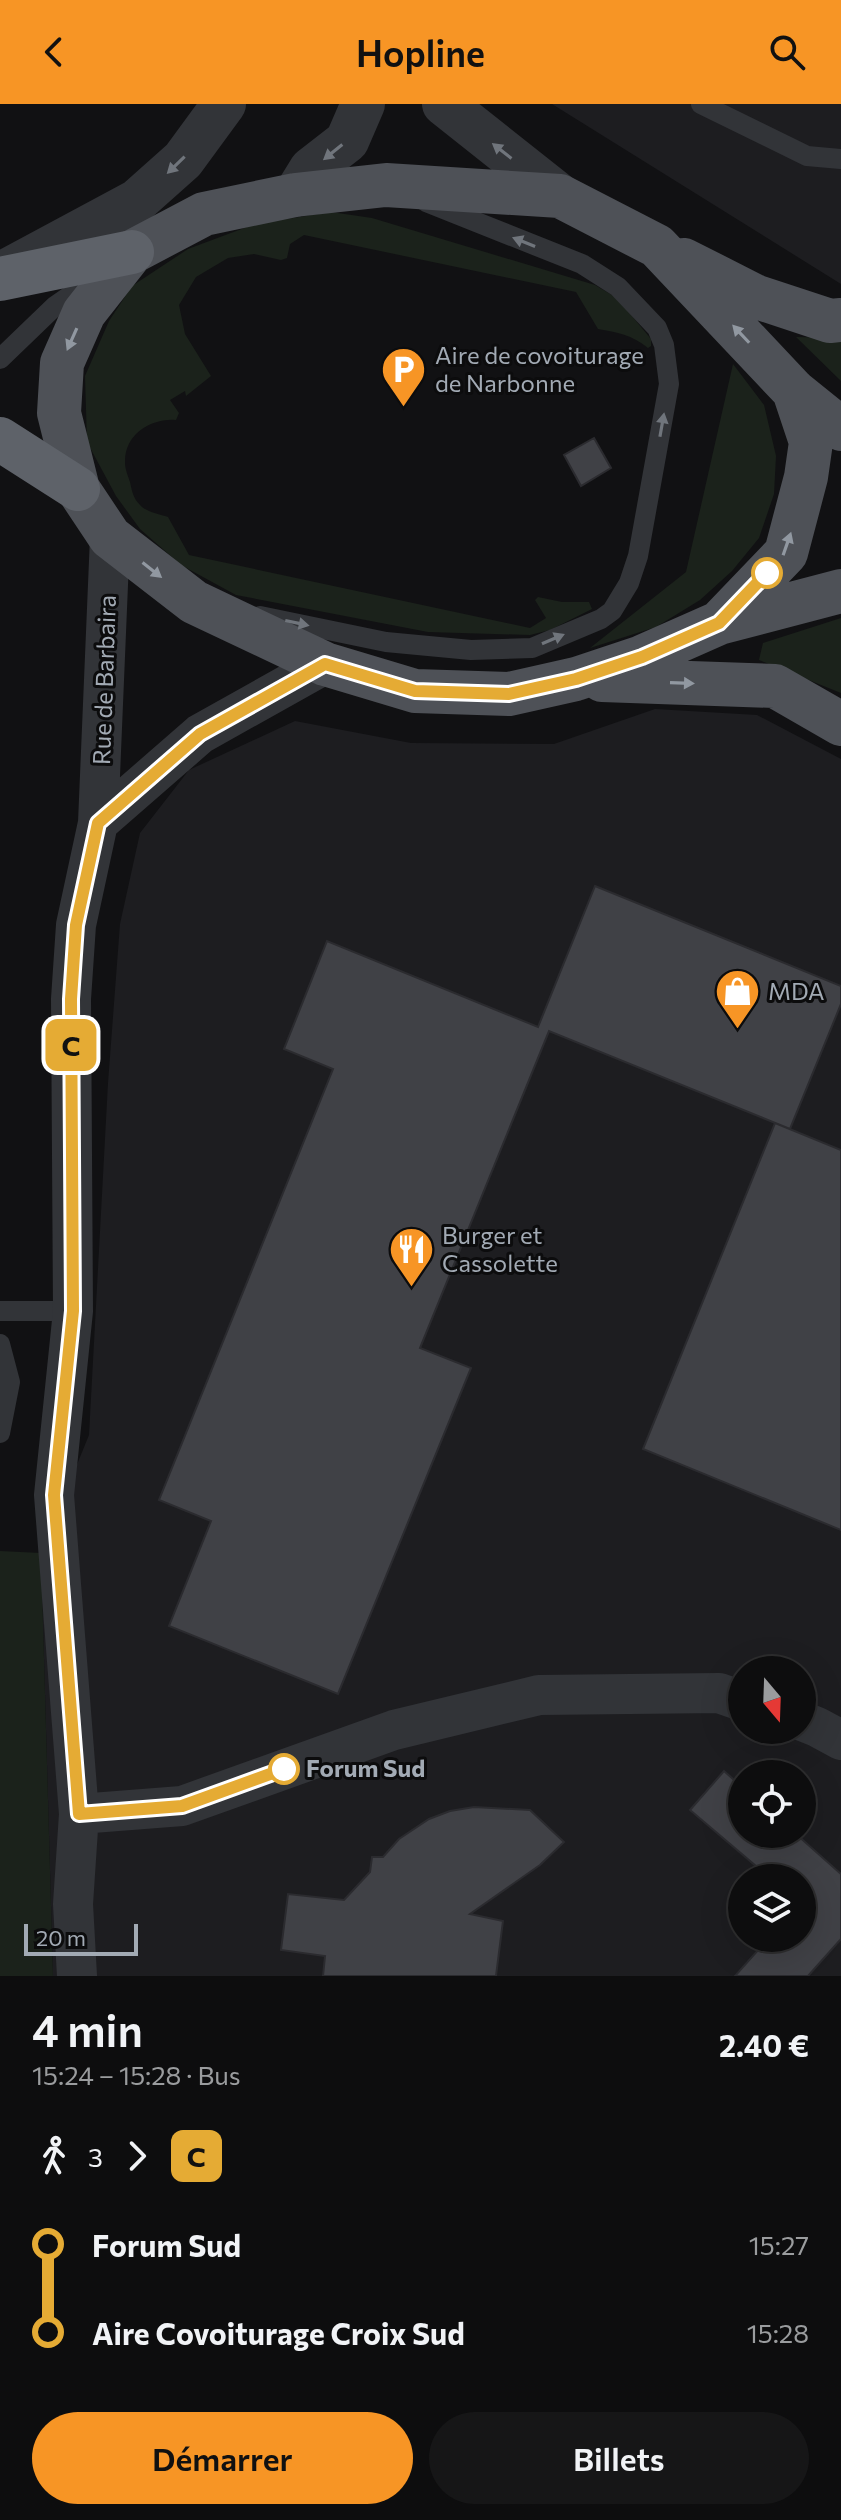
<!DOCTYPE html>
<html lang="fr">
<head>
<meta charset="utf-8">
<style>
	body { margin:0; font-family:Commissioner,sans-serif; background:#161617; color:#f1f3f6; height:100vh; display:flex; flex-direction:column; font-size:30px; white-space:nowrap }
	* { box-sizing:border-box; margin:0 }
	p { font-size:26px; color:#9a9c9e }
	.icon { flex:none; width:44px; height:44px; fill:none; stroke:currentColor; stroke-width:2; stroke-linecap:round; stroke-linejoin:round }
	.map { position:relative; height:1872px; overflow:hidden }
	.side { display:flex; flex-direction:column; background:#0d0d0e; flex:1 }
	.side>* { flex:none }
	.badge { padding:0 16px; border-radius:12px; font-size:28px; line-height:52px }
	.needle { width:52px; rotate:161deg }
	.tools { position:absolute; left:728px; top:1552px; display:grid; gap:16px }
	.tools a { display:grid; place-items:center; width:88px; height:88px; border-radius:50%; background:#0d0d0e; box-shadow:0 8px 32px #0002,0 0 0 2px #2d2d2e; font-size:40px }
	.scale { position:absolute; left:24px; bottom:20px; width:114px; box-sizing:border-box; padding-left:8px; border:4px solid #a2aab4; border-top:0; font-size:22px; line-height:28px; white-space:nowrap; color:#a2aab4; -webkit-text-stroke:6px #0c0c0d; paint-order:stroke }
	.map>.badge { position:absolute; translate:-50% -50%; box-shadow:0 0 0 4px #fff }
	.legs { display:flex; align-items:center; gap:12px; height:88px; padding:0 32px; font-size:26px }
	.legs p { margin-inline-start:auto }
	.head { display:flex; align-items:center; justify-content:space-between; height:136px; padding:0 32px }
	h1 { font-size:44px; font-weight:600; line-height:60px }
	.button { display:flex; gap:16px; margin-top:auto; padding:16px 32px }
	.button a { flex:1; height:92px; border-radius:48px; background:#f79525; color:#111; font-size:32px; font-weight:600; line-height:92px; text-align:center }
	.button a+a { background:#161617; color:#f1f3f6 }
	ul { padding:0 32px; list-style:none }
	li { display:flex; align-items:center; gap:28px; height:88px; font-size:30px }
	li i { display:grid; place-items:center; width:12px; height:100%; margin:0 10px; background:currentColor }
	li i::after { content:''; width:20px; height:20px; margin:-10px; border:6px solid; border-radius:50%; background:#0d0d0e }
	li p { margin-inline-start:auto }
	li:first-child i { background:linear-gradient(#0000 50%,currentColor 0) }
	li:last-child i { background:linear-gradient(currentColor 50%,#0000 0) }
	header { display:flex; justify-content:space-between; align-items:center; height:104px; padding:0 32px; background:#f79525; color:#111; font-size:36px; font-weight:600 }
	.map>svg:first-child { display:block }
	.built { fill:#1d1d20; fill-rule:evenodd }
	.green { fill:#1b221b }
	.building { fill:#404146; stroke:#2b2b2f; stroke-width:2 }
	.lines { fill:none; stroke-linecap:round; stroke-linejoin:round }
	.service { stroke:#323438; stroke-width:20 }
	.minor { stroke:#323438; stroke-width:40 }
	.tertiary { stroke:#323438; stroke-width:44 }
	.primary { stroke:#4e5157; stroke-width:44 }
	.motorway { stroke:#5e6269; stroke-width:44 }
	.oneway { fill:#70757c }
	.oneway2 { fill:#9198a1 }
	.line-1-casing { stroke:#fff; stroke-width:18 }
	.line-1 { stroke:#e5ab34; stroke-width:12 }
	.stop-1-dot { fill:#fff; stroke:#e5ab34; stroke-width:4 }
	.labels { text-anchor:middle; stroke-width:6; stroke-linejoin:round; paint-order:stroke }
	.poi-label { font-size:24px; fill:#a2aab4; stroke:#0c0c0d; text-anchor:start }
	.street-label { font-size:24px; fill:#a2aab4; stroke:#0c0c0d }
	.stop-label { font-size:24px; font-weight:bold; fill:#a2aab4; stroke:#0c0c0d; text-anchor:start }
</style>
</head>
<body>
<header><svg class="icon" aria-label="back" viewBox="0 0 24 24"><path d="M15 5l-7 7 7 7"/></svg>Hopline<svg class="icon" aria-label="search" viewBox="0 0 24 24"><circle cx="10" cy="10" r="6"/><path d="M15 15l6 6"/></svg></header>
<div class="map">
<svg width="841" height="1872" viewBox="0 0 841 1872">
	<rect width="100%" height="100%" fill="#111113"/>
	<path class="built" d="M552,0H841V180Z
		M655,605L757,611L841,655V1872H53L41,1449L89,1331L108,979L120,820L140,729L189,666L295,617L411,639L554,640ZM742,1566H802V1626H742ZM742,1670H802V1730H742ZM742,1774H802V1834H742Z"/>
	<path class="green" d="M331,108L372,114L595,181L617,194L651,235V242L648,244C632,231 617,228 598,225L576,188L304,131L290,140L287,154L281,156L254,150L228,154L196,173L179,201L185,230L211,272L186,292L185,287L170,296L179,309L176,316C150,314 124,331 125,359C125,365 128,372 130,378C132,387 133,394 140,401C146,408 159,410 168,413L189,451L530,524L546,514L535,496L538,493L562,498H589L592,505L550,526L530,531L428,528L236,491L181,461L140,425L116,392L87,338L85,272L109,217L132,182L188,145L255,120Z
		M796,233L841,234V277Z
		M733,260L764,301L776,352L774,390L759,434L732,467L700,496L656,523L590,544L686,468Z
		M841,514V589L759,556L763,539Z
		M0,1447L41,1449L53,1872H0Z"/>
	<path class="building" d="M594,334L611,364L581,382L564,351Z
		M595,782L841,882V900L790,1025L549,927L420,1244L471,1264L338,1590L169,1522L211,1417L159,1396L333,965L284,945L327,837L538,923Z
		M775,1019L841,1046V1426L643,1345Z
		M724,1667L742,1683V1730H796L841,1770V1835L808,1872H735L769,1834H802V1774H770L690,1706Z
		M474,1703L530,1706L564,1738L540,1761L470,1810L503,1817L496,1872H323L325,1852L281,1846L288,1790L344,1796L370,1768L372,1753H383L399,1735L429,1715L450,1707Z"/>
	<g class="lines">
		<path class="service" d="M701,0L807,52L841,55
			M0,255L55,202L91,177
			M260,512L386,538L471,546L532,544L601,515L612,507L629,479L638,452L669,280L664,241L657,224L618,183L582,160L426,98
			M0,1207H73
			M0,1240L10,1278L0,1329"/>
		<path class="minor" d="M98,719L200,630L325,560
			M802,1617L817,1623L841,1636
			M79,1710L182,1702L394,1626L539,1591L719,1589L742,1597
			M77,1872L73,1800L79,1710L54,1391L73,1207L71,895L76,821L98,719L110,433"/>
		<path class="tertiary" d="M444,0L560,92
			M295,91L311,65L347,37L363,0
			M1,170L137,97L183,56L224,0"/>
		<path class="primary" d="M684,156L757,193L830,217L841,216
			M841,325L794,287L657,142L560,92L386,81L295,91L204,110L132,148L84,209L62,259L59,309L78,385L110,433L194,498L325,560L415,587L509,590L576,575L642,553L719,519L841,487
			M719,519L786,449L806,373L811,338L794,287
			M602,576L775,582L841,620"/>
		<path class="motorway" d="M0,175L132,148
			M0,335L78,385"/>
	</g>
	<defs><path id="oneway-solid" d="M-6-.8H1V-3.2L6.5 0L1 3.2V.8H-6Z" transform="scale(2)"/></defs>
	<g class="oneway">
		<use href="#oneway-solid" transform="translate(502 47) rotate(-142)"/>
		<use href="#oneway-solid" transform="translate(333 48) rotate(141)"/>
		<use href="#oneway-solid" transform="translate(176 61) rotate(136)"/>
		<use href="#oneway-solid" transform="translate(524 138) rotate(-158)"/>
		<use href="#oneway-solid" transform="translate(662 321) rotate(-80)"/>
		<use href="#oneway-solid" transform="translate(297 519) rotate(12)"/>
		<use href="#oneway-solid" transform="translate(553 535) rotate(-23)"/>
	</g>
	<g class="oneway2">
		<use href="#oneway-solid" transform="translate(741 230) rotate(-133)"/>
		<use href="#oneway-solid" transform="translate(72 235) rotate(114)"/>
		<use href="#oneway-solid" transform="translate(787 440) rotate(-71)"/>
		<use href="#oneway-solid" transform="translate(152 466) rotate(38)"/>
		<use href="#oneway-solid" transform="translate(682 579) rotate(2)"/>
	</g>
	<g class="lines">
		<defs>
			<path id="line-1" d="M284,1665L182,1702L79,1710L54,1391L73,1207L71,895L76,821L98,719L200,630L325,560L415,587L509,590L576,575L642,553L719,519L767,469"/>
		</defs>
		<use href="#line-1" class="line-1-casing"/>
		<use href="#line-1" class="line-1"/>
	</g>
	<defs>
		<symbol id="parking-pin" viewBox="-11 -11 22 30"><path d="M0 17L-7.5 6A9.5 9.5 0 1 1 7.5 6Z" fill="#f79525" stroke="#0c0c0d"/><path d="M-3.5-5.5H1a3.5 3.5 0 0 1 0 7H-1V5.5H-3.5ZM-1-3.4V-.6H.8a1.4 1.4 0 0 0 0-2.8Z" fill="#fff"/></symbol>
		<symbol id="shop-pin" viewBox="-11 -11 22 30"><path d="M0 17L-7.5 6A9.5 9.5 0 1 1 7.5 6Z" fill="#f79525" stroke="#0c0c0d"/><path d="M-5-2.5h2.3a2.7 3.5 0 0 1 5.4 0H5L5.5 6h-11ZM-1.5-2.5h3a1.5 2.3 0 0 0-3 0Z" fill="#fff"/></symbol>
		<symbol id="restaurant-pin" viewBox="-11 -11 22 30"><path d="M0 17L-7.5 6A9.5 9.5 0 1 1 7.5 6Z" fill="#f79525" stroke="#0c0c0d"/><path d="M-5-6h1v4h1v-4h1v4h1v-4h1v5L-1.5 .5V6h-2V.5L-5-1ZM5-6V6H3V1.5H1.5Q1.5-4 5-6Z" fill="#fff"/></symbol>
	</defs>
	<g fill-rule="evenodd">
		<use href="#parking-pin" x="378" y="240" width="51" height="69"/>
		<use href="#shop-pin" x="712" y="862" width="51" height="69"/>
		<use href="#restaurant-pin" x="386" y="1120" width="51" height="69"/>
	</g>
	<g class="stop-1-dot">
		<circle cx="767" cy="469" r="14"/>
		<circle cx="284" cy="1665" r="14"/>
	</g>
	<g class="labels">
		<g class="poi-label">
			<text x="435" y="260">Aire de covoiturage<tspan x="435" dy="28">de Narbonne</tspan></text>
			<text x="768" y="896">MDA</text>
			<text x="442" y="1140">Burger et<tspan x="442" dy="28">Cassolette</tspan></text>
		</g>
		<g class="street-label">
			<text transform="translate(105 576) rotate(-88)" y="8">Rue de Barbaira</text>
		</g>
		<g class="stop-label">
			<text x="306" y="1673">Forum Sud</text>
		</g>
	</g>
</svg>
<div class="tools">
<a><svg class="needle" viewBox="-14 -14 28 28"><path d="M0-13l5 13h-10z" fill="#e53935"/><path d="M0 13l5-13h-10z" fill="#9a9c9e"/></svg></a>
<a><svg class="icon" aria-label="locate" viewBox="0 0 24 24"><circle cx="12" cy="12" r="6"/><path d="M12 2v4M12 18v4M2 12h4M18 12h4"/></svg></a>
<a><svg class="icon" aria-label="layers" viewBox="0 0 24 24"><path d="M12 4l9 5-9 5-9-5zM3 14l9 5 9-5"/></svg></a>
</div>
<div class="scale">20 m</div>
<b class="badge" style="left:71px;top:941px;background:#e5ab34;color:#111">C</b>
</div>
<section class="side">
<div class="head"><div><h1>4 min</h1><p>15:24 – 15:28 · Bus</p></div><b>2.40 €</b></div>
<div class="legs"><svg class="icon" aria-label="walk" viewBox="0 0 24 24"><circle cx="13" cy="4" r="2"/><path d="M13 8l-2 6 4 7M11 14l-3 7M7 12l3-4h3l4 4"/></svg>3<svg class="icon" aria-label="forward" viewBox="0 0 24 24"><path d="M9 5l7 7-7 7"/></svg><b class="badge" style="background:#e5ab34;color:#111">C</b></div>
<ul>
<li><i style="color:#e5ab34"></i><b>Forum Sud</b><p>15:27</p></li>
<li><i style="color:#e5ab34"></i><b>Aire Covoiturage Croix Sud</b><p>15:28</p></li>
</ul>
<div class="button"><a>Démarrer</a><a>Billets</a></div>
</section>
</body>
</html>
